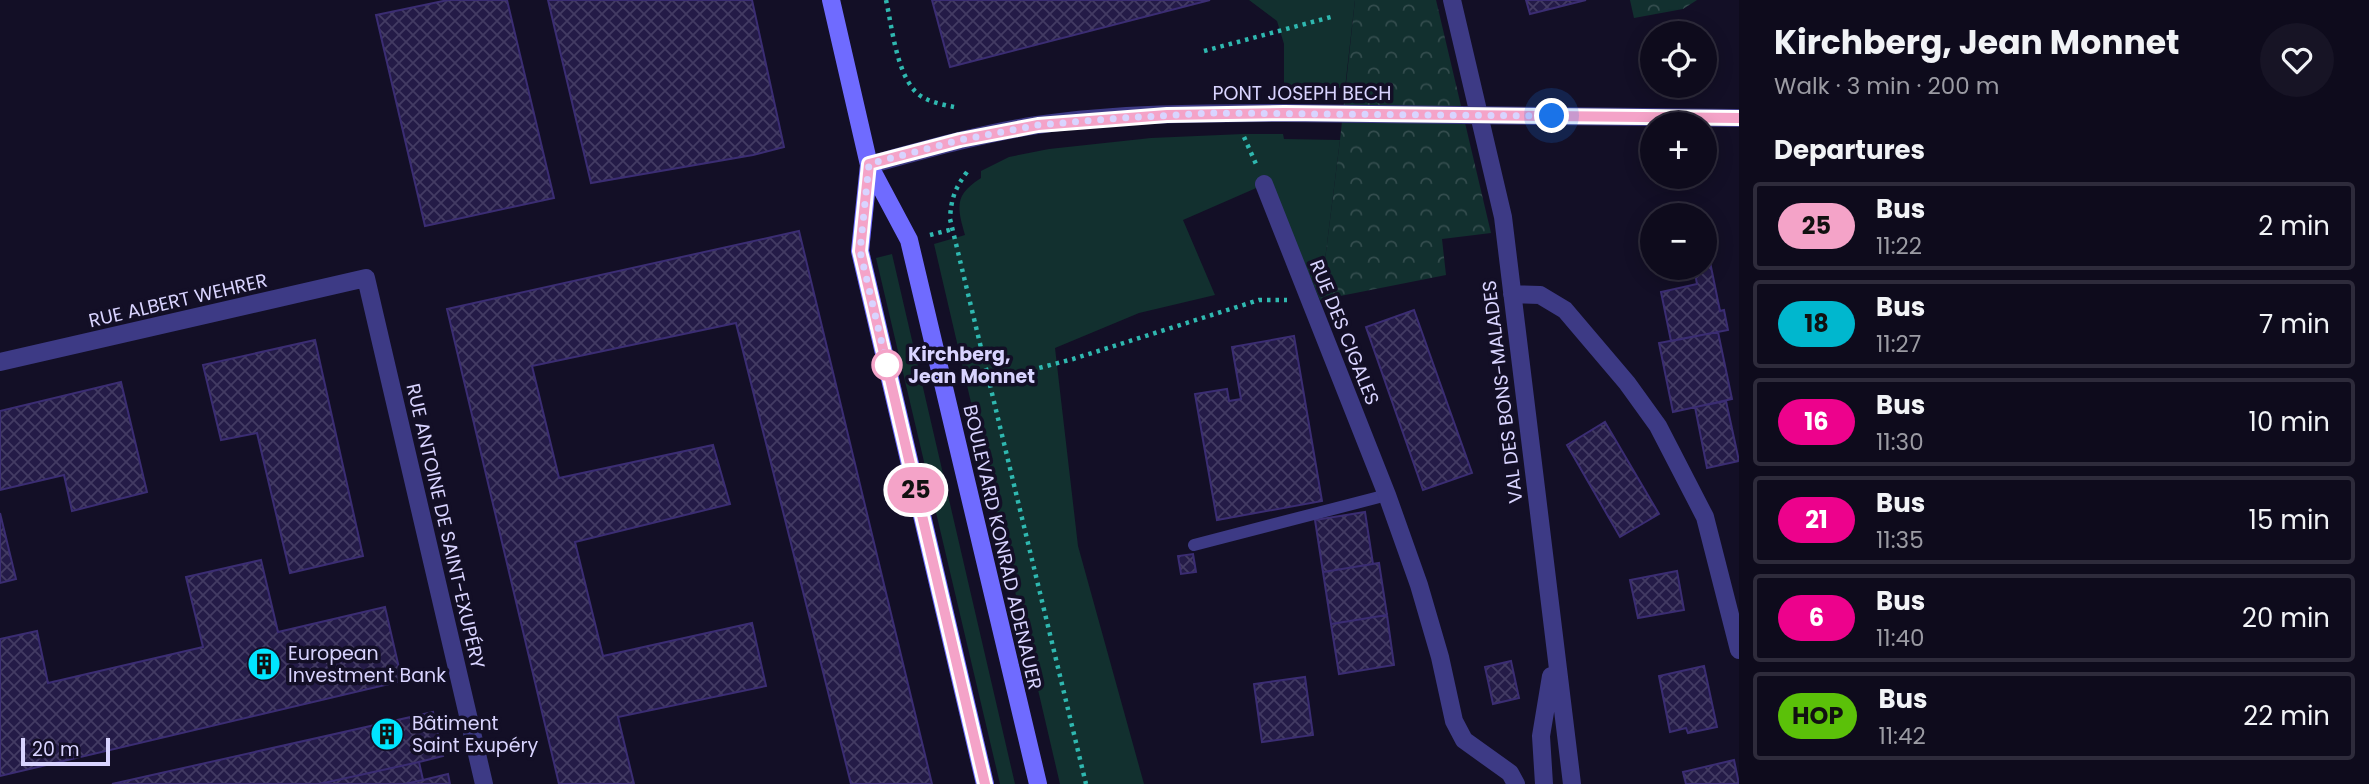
<!DOCTYPE html>
<html lang="en">
<head>
<meta charset="utf-8">
<style>
	body { margin:0; font-family:Poppins,sans-serif; background:#171425; color:#f1f3f6; height:100vh; display:flex; flex-direction:column; font-size:26px; white-space:nowrap }
	* { box-sizing:border-box; margin:0 }
	p { font-size:23px; color:#9b9ba3 }
	.icon { flex:none; width:38px; height:38px; fill:none; stroke:currentColor; stroke-width:2; stroke-linecap:round; stroke-linejoin:round }
	.map { position:relative; flex:1; overflow:hidden }
	.sheet { display:flex; flex-direction:column; background:#0e0b1c; width:630px }
	.sheet>* { flex:none }
	.badge { padding:0 14px; border-radius:23px; font-size:24px; line-height:46px }
	.controls { position:absolute; left:1640px; top:21px; display:grid; gap:14px }
	.controls a { display:grid; place-items:center; width:77px; height:77px; border-radius:50%; background:#0e0b1c; box-shadow:0 4px 18px #0003,0 0 0 2px #2e2b3b; font-size:35px }
	.scale { position:absolute; left:21px; bottom:18px; width:89px; box-sizing:border-box; padding-left:7px; border:4px solid #d9d4ff; border-top:0; font-size:19px; line-height:24px; white-space:nowrap; color:#d9d4ff; -webkit-text-stroke:5px #130f26; paint-order:stroke }
	.you { position:absolute; width:35px; height:35px; margin:-18px; border:5px solid #fff; border-radius:50%; background:#1a73e8; box-shadow:0 0 0 10px #1a73e833 }
	.map>.badge { position:absolute; translate:-50% -50%; box-shadow:0 0 0 4px #fff }
	h2 { padding:0 35px; font-size:26px; line-height:63px }
	.round { display:grid; place-items:center; flex:none; width:74px; height:74px; border-radius:37px; background:#171425 }
	.head { display:flex; align-items:center; justify-content:space-between; height:119px; padding:0 35px }
	h1 { font-size:33px; font-weight:700; line-height:52px }
	ul { padding:0; list-style:none }
	li { display:flex; align-items:center; gap:21px; height:88px; margin:0 14px 10px; padding:0 21px; border:4px solid #2e2b3b; border-radius:7px }
	li div { flex:1 }
	li b { display:block; font-size:26px }
	li em { font-style:normal }
	li .badge { min-width:77px; font-weight:700; text-align:center }
	main { display:flex; flex:1; min-height:0 }
	.map>svg:first-child { display:block }
	.green { fill:#12302f }
	.forest { fill:url(#forest-crowns) }
	.building { fill:url(#building-cross-hatch); stroke:#3b2d73; stroke-width:2 }
	.lines { fill:none; stroke-linecap:round; stroke-linejoin:round }
	.path { stroke:#2fb8b0; stroke-width:4.5; stroke-dasharray:3.5 5; stroke-linecap:butt }
	.service { stroke:#3d3a85; stroke-width:12 }
	.minor { stroke:#3d3a85; stroke-width:18 }
	.tertiary { stroke:#3d3a85; stroke-width:18 }
	.secondary { stroke:#6f6bff; stroke-width:18 }
	.tertiary-bridge { stroke:#3d3a85; stroke-width:18 }
	.line-casing { stroke:#fff; stroke-width:16 }
	.line { stroke:#f4a3c8; stroke-width:10 }
	.walk { stroke:#d9d4ff; stroke-width:7; stroke-dasharray:0 12.6 }
	.stop-dot { fill:#fff; stroke:#f4a3c8; stroke-width:3.5 }
	.labels { text-anchor:middle; stroke-width:7; stroke-linejoin:round; paint-order:stroke }
	.street-label { font-size:19px; fill:#d9d4ff; stroke:#130f26 }
	.stop-label { font-size:19px; font-weight:bold; fill:#d9d4ff; stroke:#130f26; text-anchor:start }
	.poi-label { font-size:19px; fill:#d9d4ff; stroke:#130f26; text-anchor:start }
</style>
</head>
<body>
<main>
<div class="map">
<svg width="1739" height="784" viewBox="0 0 1739 784">
	<defs>
		<pattern id="forest-crowns" width="20" height="18" patternUnits="userSpaceOnUse" patternTransform="scale(1.75)"><rect width="20" height="18" fill="#12302f"/><path d="M2 6a3 3 0 1 1 6 0M12 15a3 3 0 1 1 6 0" fill="none" stroke="#344d4e"/></pattern>
		<pattern id="building-cross-hatch" width="8" height="8" patternUnits="userSpaceOnUse" patternTransform="scale(1.75)"><rect width="8" height="8" fill="#241b47"/><path d="M0 0l8 8M0 8l8-8" fill="none" stroke="#433b63"/></pattern>
	</defs>
	<rect width="100%" height="100%" fill="#130f26"/>
	<path class="green" d="M1249,0H1355L1345,88L1284,87V44L1277,21Z
		M1243,134H1283L1284,139L1340,140L1320,300L1270,182L1183,220L1215,295L1139,313L1055,348L1078,546L1144,784H1060L934,244L965,235C957,207 954,195 981,178V171L1009,157L1049,149L1151,138Z
		M892,254L1015,784H1000L876,258Z"/>
	<path class="forest" d="M1355,0H1436L1491,233L1442,239L1446,275L1320,300L1340,140Z
		M1630,0H1697L1683,9L1634,18Z"/>
	<path class="building" d="M448,0H507L554,198L425,226L376,15Z
		M548,0H752L784,147L753,155L591,183Z
		M932,0H1210L950,67Z
		M1526,0H1586L1530,14Z
		M799,231L932,784H851L736,323L532,366L559,478L713,445L730,504L575,542L603,656L752,623L766,686L618,717L634,784H559L447,309Z
		M1709,257L1720,311L1724,310L1728,330L1671,341L1661,292L1697,284L1694,268H1704V258Z
		M1414,310L1472,473L1423,490L1366,327Z
		M1718,332L1732,399L1673,412L1659,343Z
		M1294,336L1322,501L1217,520L1195,394L1227,389L1229,401L1241,399L1232,347Z
		M315,340L363,556L290,573L257,433L221,440L203,365Z
		M121,382L147,492L72,511L64,475L0,490V411Z
		M1726,401L1739,461L1707,468L1695,407Z
		M1605,422L1659,514L1620,537L1567,445Z
		M1365,512L1373,564L1323,572L1315,520Z
		M0,513L16,579L0,583Z
		M1193,554L1196,572L1181,574L1178,556Z
		M261,560L278,632L385,607L402,681L0,776V639L37,631L48,683L203,647L186,577Z
		M1379,563L1387,615L1331,624L1323,572Z
		M1677,571L1684,610L1638,618L1630,580Z
		M1387,615L1394,665L1339,674L1331,624Z
		M1511,661L1519,698L1493,704L1485,667Z
		M1704,666L1717,727L1688,733L1686,728L1670,732L1659,676Z
		M1305,677L1313,735L1262,742L1254,684Z
		M433,712L443,756L419,762L423,780L405,784H112Z
		M1734,760L1739,784H1686L1683,772Z
		M419,762L423,780L448,774L450,784H319Z"/>
	<g class="lines">
		<path class="path" d="M886,0C892,27 896,69 914,90C923,101 940,104 954,107
			M1204,51L1331,17
			M1244,137L1256,164
			M967,172C955,188 951,199 950,219L1086,784
			M930,235L953,229
			M990,381L1073,359L1259,300H1287"/>
		<path class="service" d="M1194,545L1387,495"/>
		<path class="minor" d="M1452,0L1503,217L1572,784
			M1264,184L1387,495L1419,585L1440,657L1454,721L1464,740L1510,773L1516,784
			M1512,294L1540,295L1565,310L1627,383L1658,426L1705,517L1739,650
			M0,362L366,278L484,784
			M1544,784L1541,736L1551,676"/>
		<path class="tertiary" d="M869,165C924,150 980,134 1037,125C1118,113 1202,113 1284,113"/>
		<path class="secondary" d="M831,0L869,165L909,240L1038,784
			M869,165L860,251L985,784"/>
		<path class="tertiary-bridge" d="M1284,113L1739,118"/>
	</g>
	<g class="lines">
		<defs>
			<path id="line" d="M985,784L860,251L869,164L960,140L1038,125L1167,115L1284,113L1739,118"/>
		</defs>
		<use href="#line" class="line-casing"/>
		<use href="#line" class="line"/>
		<path class="walk" d="M887,365L860,251L869,164L960,140L1038,125L1122,118L1212,113L1552,116"/>
	</g>
	<defs>
		<symbol id="building-disc" viewBox="-11 -11 22 22"><circle r="9.5" fill="#00e5ff" stroke="#130f26"/><path d="M-4-6H4V6H1V3H-1V6H-4ZM-2.5-4.3h1.7v1.8h-1.7ZM.8-4.3h1.7v1.8H.8ZM-2.5-1h1.7V.8h-1.7ZM.8-1h1.7V.8H.8Z" fill="#111"/></symbol>
	</defs>
	<g fill-rule="evenodd">
		<use href="#building-disc" x="245" y="645" width="38" height="38"/>
		<use href="#building-disc" x="368" y="715" width="38" height="38"/>
	</g>
	<circle class="stop-dot" cx="887" cy="365" r="14"/>
	<g class="labels">
		<g class="street-label">
			<text x="1302" y="100">PONT JOSEPH BECH</text>
			<text transform="translate(178 300) rotate(-13)" y="7">RUE ALBERT WEHRER</text>
			<text transform="translate(1345 332) rotate(68)" y="7">RUE DES CIGALES</text>
			<text transform="translate(1502 392) rotate(-97)" y="7">VAL DES BONS-MALADES</text>
			<text transform="translate(446 526) rotate(77)" y="7">RUE ANTOINE DE SAINT-EXUPÉRY</text>
			<text transform="translate(1003 547) rotate(77)" y="7">BOULEVARD KONRAD ADENAUER</text>
		</g>
		<g class="stop-label">
			<text x="908" y="361">Kirchberg,<tspan x="908" dy="22">Jean Monnet</tspan></text>
		</g>
		<g class="poi-label">
			<text x="288" y="660">European<tspan x="288" dy="22">Investment Bank</tspan></text>
			<text x="412" y="730">Bâtiment<tspan x="412" dy="22">Saint Exupéry</tspan></text>
		</g>
	</g>
</svg>
<div class="controls">
<a><svg class="icon" aria-label="locate" viewBox="0 0 24 24"><circle cx="12" cy="12" r="6"/><path d="M12 2v4M12 18v4M2 12h4M18 12h4"/></svg></a>
<a>+</a>
<a>−</a>
</div>
<div class="scale">20 m</div>
<div class="you" style="left:1552px;top:116px"></div>
<b class="badge" style="left:916px;top:490px;background:#f4a3c8;color:#111">25</b>
</div>
<section class="sheet">
<div class="head"><div><h1>Kirchberg, Jean Monnet</h1><p>Walk · 3 min · 200 m</p></div><a class="round"><svg class="icon" aria-label="heart" viewBox="0 0 24 24"><path d="M12 20l-8-8c-3-5 5-10 8-4 3-6 11-1 8 4z"/></svg></a></div>
<h2>Departures</h2>
<ul>
<li><span class="badge" style="background:#f4a3c8;color:#111">25</span><div><b>Bus</b><p>11:22</p></div><em>2 min</em></li>
<li><span class="badge" style="background:#00b7ce;color:#111">18</span><div><b>Bus</b><p>11:27</p></div><em>7 min</em></li>
<li><span class="badge" style="background:#ed028c;color:#fff">16</span><div><b>Bus</b><p>11:30</p></div><em>10 min</em></li>
<li><span class="badge" style="background:#ed028c;color:#fff">21</span><div><b>Bus</b><p>11:35</p></div><em>15 min</em></li>
<li><span class="badge" style="background:#ed028c;color:#fff">6</span><div><b>Bus</b><p>11:40</p></div><em>20 min</em></li>
<li><span class="badge" style="background:#5bc109;color:#111">HOP</span><div><b>Bus</b><p>11:42</p></div><em>22 min</em></li>
</ul>
</section>
</main>
</body>
</html>
